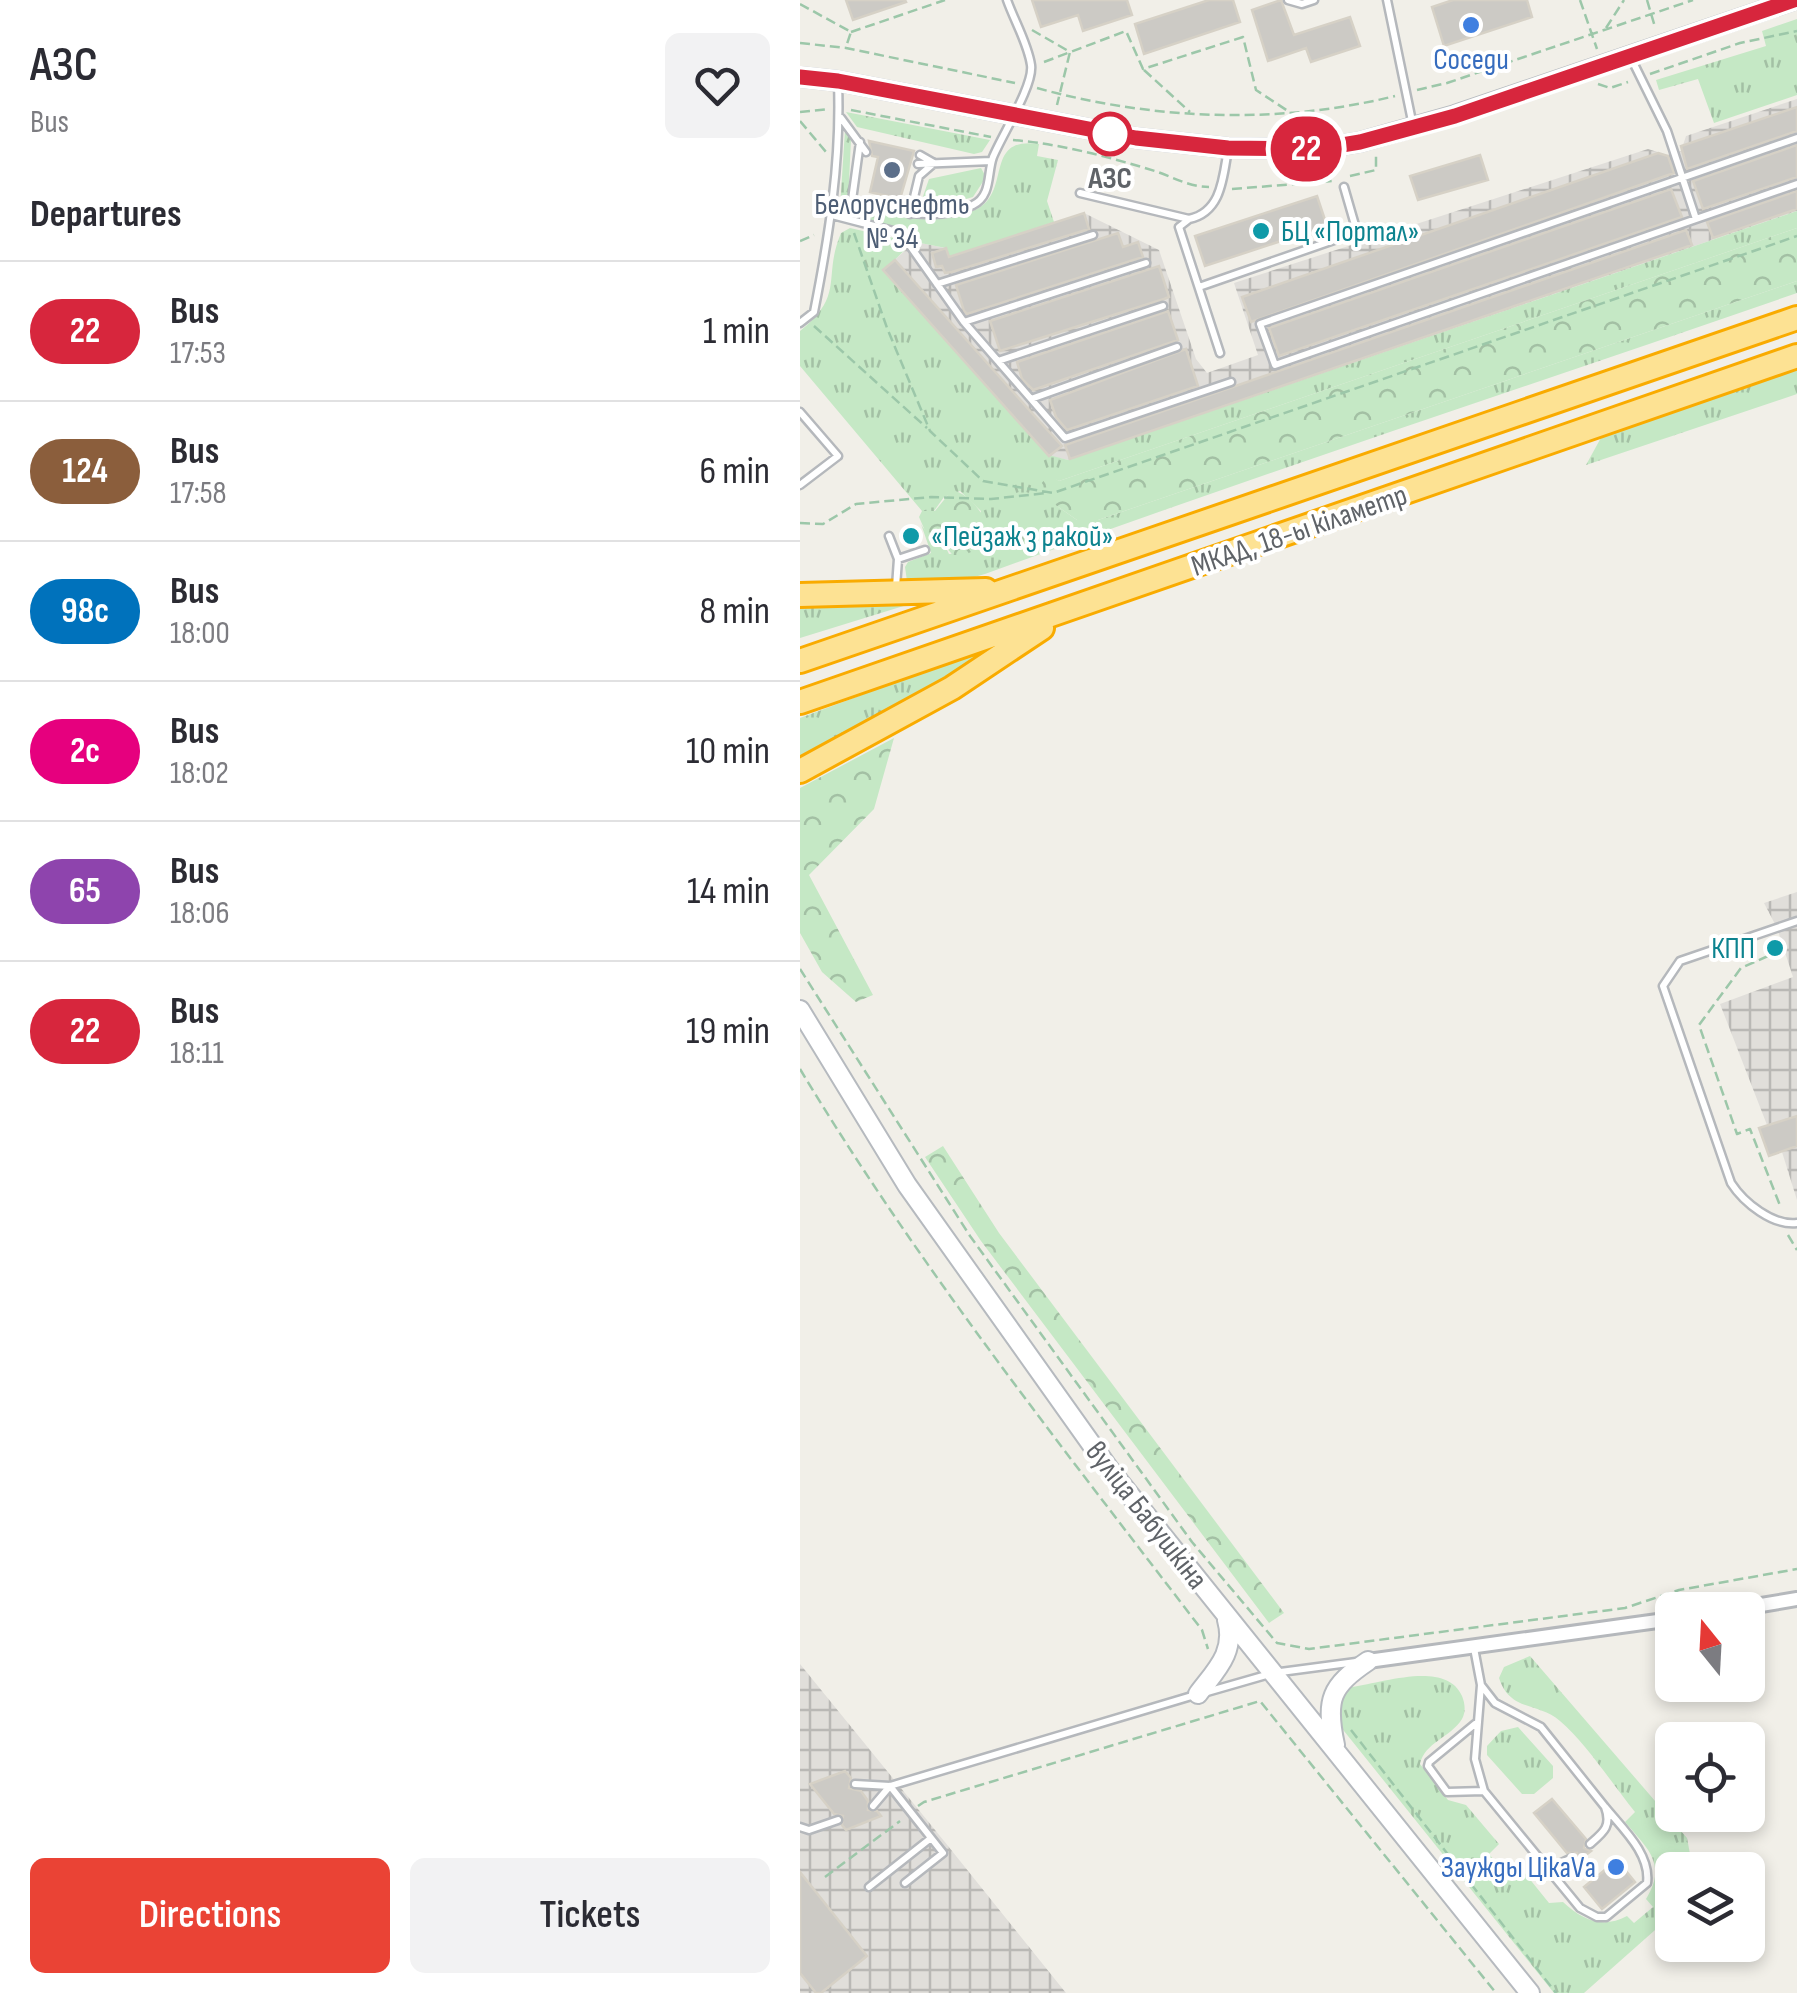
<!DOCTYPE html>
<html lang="en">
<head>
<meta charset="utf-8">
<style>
	body { margin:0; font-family:"Sofia Sans Condensed",sans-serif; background:#f2f2f3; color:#2b2b33; height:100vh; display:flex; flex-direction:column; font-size:38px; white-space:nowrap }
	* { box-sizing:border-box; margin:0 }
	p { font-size:32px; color:#7c7c81 }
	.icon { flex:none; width:55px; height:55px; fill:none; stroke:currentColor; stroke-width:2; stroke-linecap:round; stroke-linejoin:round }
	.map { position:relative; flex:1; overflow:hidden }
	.sheet { display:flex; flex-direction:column; background:#fff; width:800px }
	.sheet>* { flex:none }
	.badge { padding:0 20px; border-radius:32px; font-size:35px; line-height:65px }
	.needle { width:65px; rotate:342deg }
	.fabs { position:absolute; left:855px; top:1592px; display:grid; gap:20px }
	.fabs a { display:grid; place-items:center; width:110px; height:110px; border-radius:15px; background:#fff; box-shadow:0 5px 15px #0003; font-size:50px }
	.map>.badge { position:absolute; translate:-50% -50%; box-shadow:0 0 0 5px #fff }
	h2 { padding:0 30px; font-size:38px; line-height:90px }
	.round { display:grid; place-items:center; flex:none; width:105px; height:105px; border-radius:15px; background:#f2f2f3 }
	.head { display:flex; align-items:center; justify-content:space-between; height:170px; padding:0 30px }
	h1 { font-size:48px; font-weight:600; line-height:75px }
	.primary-button { display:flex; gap:20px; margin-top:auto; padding:20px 30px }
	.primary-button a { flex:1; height:115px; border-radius:15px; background:#ea4335; color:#fff; font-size:40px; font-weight:600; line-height:115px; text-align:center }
	.primary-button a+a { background:#f2f2f3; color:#2b2b33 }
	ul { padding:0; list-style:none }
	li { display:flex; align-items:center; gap:30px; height:140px; padding:0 30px; border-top:2px solid #e1e1e2 }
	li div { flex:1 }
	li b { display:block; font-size:38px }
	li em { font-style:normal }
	li .badge { min-width:110px; font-weight:700; text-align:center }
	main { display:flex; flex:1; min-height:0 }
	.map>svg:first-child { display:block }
	.industrial { fill:url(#industrial-grid) }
	.grass { fill:url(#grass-tufts) }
	.forest { fill:url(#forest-crowns) }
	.building { fill:#cccac5; stroke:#d6d1c6; stroke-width:2.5 }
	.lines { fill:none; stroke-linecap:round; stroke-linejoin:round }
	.lane-casing { stroke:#b5b8bc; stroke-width:11 }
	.street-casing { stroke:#b5b8bc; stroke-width:18 }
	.secondary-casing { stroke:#b6babf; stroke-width:22 }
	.highway-casing { stroke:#f9ab00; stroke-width:28 }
	.path { stroke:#9cc7a9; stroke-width:2.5; stroke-dasharray:10 5; stroke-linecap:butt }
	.lane { stroke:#fff; stroke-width:6 }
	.street { stroke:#fff; stroke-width:12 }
	.secondary { stroke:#fff; stroke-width:18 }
	.highway { stroke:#fde293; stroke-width:22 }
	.line-casing { stroke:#fff; stroke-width:22 }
	.line { stroke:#d7263d; stroke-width:15 }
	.shop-dot { fill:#3f7fe0; stroke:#fff; stroke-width:4 }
	.stop-dot { fill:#fff; stroke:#d7263d; stroke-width:5 }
	.service-dot { fill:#5c6f8a; stroke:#fff; stroke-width:4 }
	.culture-dot { fill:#0f9aa8; stroke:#fff; stroke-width:4 }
	.labels { text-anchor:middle; stroke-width:8; stroke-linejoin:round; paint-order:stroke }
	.shop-label { font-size:30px; fill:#366cbe; stroke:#fff }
	.stop-label { font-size:30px; font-weight:bold; fill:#5f6368; stroke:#fff }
	.service-label { font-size:30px; fill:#4e5e75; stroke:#fff }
	.culture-label { font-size:30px; fill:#0d838f; stroke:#fff; text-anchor:start }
	.street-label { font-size:30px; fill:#5f6368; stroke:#fff }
</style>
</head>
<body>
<main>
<section class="sheet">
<div class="head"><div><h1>АЗС</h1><p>Bus</p></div><a class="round"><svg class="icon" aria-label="heart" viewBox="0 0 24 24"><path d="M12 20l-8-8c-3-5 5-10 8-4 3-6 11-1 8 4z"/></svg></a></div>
<h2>Departures</h2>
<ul>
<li><span class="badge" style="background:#d7263d;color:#fff">22</span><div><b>Bus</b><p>17:53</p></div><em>1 min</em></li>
<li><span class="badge" style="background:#8b5e3c;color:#fff">124</span><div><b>Bus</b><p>17:58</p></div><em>6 min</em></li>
<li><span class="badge" style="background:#0072bc;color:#fff">98с</span><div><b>Bus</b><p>18:00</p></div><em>8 min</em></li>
<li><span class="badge" style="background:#e6007e;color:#fff">2с</span><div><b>Bus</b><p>18:02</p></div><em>10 min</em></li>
<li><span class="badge" style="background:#8e44ad;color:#fff">65</span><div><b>Bus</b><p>18:06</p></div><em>14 min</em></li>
<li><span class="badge" style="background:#d7263d;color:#fff">22</span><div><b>Bus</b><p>18:11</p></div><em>19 min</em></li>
</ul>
<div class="primary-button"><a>Directions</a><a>Tickets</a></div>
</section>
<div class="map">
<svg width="997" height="1993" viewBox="0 0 997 1993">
	<defs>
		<pattern id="industrial-grid" width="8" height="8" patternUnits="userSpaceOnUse" patternTransform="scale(2.5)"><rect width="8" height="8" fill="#e0deda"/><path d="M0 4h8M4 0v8" fill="none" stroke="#b9b8b5"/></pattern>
		<pattern id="grass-tufts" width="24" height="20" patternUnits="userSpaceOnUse" patternTransform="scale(2.5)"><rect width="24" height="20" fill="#c5e8c5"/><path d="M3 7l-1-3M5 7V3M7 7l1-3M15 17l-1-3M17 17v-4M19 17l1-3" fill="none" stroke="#a3c0a4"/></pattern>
		<pattern id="forest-crowns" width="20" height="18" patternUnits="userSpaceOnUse" patternTransform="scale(2.5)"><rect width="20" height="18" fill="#c5e8c5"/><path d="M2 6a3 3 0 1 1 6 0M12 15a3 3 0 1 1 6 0" fill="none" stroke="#a3c0a4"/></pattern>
	</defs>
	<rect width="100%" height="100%" fill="#f1efe8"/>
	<path class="industrial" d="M997,99V211L268,460L249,456L83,270L115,242L146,248L150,256L284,213L359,250L396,359L407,373L458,355L434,283L848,149L867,155L881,151L886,136Z
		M997,892V1200L982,1152L969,1156L959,1128L967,1125L920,1004L993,977L977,928L964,903Z
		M0,1664L144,1841L266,1993H0Z"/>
	<path class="grass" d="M997,19V95L914,123L898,79L859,90L856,80L966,46L962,31Z
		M46,112L190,140L182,152L174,154L57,127Z
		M45,130L51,139L48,204C90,214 136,230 177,209C212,191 183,136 239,144L237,156L258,160L247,201L254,222L149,257L146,248L115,242L105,230L45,215L40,208Z
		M181,168L186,177L173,197L131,209L120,205L129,179Z
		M997,211V228L259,481L253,478L257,506L277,520H298L997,281V293C726,387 454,476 185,574L156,582L107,581L105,567L108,562L131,553L121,524C129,539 143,538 149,554L171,552V534L181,511L160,491L144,497L134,511H122L0,366V331C46,294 22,278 41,233L50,228L98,239L106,249L83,271L249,455L268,460Z
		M997,369V394L786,465L803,434Z
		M110,604L0,638V605Z
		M209,640L123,694L0,760V718Z
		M730,1656L887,1838L893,1870H872V1915L784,1993H754L540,1726C538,1708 534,1697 552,1687C583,1683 646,1660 662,1696C665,1703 666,1712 662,1719C650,1738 625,1742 620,1764L648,1800L666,1805L699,1844L689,1854L704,1872L716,1862L749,1903L763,1902C782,1920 803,1929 827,1916L834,1923L853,1907L846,1899C868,1864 847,1848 825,1822L835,1812C813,1785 786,1743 760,1721C738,1702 710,1712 699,1678L704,1667Z
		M718,1727L753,1766V1778L734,1794H722L687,1755V1746L701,1731Z"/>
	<path class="forest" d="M997,228V281L298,520H277L257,506L243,493L241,484L249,474L259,481Z
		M152,490C165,492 181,509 184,520L171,534V552L156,559L140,540L126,533L119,517L122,511H135Z
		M94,738L74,809L9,875L73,995L56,1002L22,972L0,933V788Z
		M143,1146L199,1233L484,1613L469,1623L181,1241L125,1157Z"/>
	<path class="building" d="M46,0H105L106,2L53,20Z
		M232,0H327L332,15L283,31L278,15L241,27Z
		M409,0H433L440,22L344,54L335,24Z
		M481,0L494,35L550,17L560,46L511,62L506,48L468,61L452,10Z
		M653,0H727L732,17L644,46L632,7Z
		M997,107V131L887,169L881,146Z
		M69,141L114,151L100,199L70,192L78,157L72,156Z
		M997,145V177L903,209L893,181Z
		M858,153L868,156L874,173L451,322L442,297Z
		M680,155L688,180L618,200L610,176Z
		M871,189L882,217L479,356L469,328Z
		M997,191V209L913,238L907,222Z
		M517,196L527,226L405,266L395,236Z
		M284,213L289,229L152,272L145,273L142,266L136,267L132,253L146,248L149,257Z
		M886,230L892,245L270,459L265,445Z
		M318,233L323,247L338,242L343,257L167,314L164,311L156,285Z
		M95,260L231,412L262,446L249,456L83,270Z
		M359,266L369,297L364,299L200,351L190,321Z
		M368,311L378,340L233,390L222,379L217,362Z
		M386,349L398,386L267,430L256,417L250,400Z
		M997,1116V1146L969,1156L959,1128Z
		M45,1771L51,1778L49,1788L61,1791L68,1801V1810L77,1811L81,1816L46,1830L42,1825L43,1816L34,1814L10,1784Z
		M752,1799L786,1839L784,1848L791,1851L778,1861L777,1853H767L734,1813Z
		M817,1860L835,1882L802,1909L784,1887Z
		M0,1872L67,1956L21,1993H16L0,1973Z"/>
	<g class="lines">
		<defs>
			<path id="lane" d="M488,0L502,4L514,0
				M587,0L613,126
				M831,58L867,131L896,219
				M41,118L66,152
				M997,138L460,324L475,365L997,184
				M60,142L52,200C92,209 134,224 173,205C192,196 187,173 193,157C202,135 234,85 231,65C228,44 214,20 207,0
				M118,164L191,161
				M280,193L389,219C422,212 423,177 428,149
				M110,214L119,176L134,163L120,155
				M32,215L101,233L164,322L265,438L431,382
				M388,220L379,227L420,353
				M137,284L293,235
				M399,287L557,232L544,187
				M164,322L346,263
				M0,323L14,312C29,236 41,161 38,83
				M198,361L363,306
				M231,399L377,347
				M0,412L38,456L0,485
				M89,536L98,559L125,550
				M96,587L98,559
				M997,921L880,961L863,986L931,1183C944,1203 973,1226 997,1223
				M674,1648L681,1685L675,1759L684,1791L780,1908L797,1917H806L847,1883C851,1854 822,1828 805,1807
				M681,1685L695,1703L741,1727L805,1807C812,1826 804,1832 790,1844
				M407,1692L473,1673L556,1662
				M675,1724L629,1762L628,1766L647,1792L684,1791
				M55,1784L90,1786L395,1695
				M73,1806L90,1786L143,1853L105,1883
				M0,1827L9,1830L38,1820
				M746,1864L753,1867L772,1858
				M69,1887L131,1838"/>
			<path id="street" d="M931,1610L997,1599
				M568,1661L872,1619"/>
			<path id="secondary" d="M0,77L38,81L336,138L428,148L518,149L560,142L655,115L994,0
				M0,1010L107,1185L309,1469L730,1993
				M398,1694C416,1670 436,1652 427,1620
				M535,1745C525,1699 531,1686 568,1661"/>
			<path id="highway" d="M0,595L186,590
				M0,661L997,318
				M0,702L997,356
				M0,771L152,688L242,628"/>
		</defs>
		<use href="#lane" class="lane-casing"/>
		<use href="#street" class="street-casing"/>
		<use href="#secondary" class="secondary-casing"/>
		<use href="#highway" class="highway-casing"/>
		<path class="path" d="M780,0L797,49
			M847,0L855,27
			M0,4L51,32L46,47
			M806,28L824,0
			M232,30L270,52L257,105
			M51,32L145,0
			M0,43L46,48L215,83
			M244,62L326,31L343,69L443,37L456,90L491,113
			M344,70L390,112
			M850,74L940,43L997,31
			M798,84L810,88L828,82
			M237,88C353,120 478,125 595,96
			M617,90L647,83L893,0
			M51,110L191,137
			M0,112L29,109
			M0,121L26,152
			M213,140C261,144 309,157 355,171C373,177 389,187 409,187
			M550,176L576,170V155
			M432,189L533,181
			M54,233L87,328L130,431L183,481L253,493L997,236
			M0,241L14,235
			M14,326L127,428
			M0,523L23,524L56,504L131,497L191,499L247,493
			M968,956L941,968L899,1025L937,1134L950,1129L981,1208
			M0,969L170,1236L392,1542L477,1643L509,1649L825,1608L879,1590L997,1569
			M0,1069C119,1267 262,1447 402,1630L408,1649
			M988,1235L997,1250
			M551,1730L756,1993
			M118,1806L124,1802L460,1701L696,1993
			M25,1877L100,1821"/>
		<use href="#lane" class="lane"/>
		<use href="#street" class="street"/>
		<use href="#secondary" class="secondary"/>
		<use href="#highway" class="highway"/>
	</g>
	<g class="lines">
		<defs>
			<path id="line" d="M0,77L38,81L336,138L428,148L518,149L560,142L655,116L994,0"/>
		</defs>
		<use href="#line" class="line-casing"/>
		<use href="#line" class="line"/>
	</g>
	<g class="shop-dot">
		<circle cx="671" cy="25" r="10"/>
		<circle cx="816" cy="1867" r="10"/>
	</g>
	<circle class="stop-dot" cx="310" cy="134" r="20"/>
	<circle class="service-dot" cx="92" cy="170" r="10"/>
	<g class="culture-dot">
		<circle cx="461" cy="231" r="10"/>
		<circle cx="111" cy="536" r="10"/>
		<circle cx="975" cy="948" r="10"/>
	</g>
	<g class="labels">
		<g class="shop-label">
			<text x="671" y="69">Соседи</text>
			<text x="796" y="1877" text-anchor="end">Заужды ЦікаVа</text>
		</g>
		<g class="stop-label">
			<text x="310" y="188">АЗС</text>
		</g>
		<g class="service-label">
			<text x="92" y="214">Белоруснефть<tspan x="92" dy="34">№ 34</tspan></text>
		</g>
		<g class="culture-label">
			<text x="481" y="241">БЦ «Портал»</text>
			<text x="131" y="546">«Пейзаж з ракой»</text>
			<text x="955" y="958" text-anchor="end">КПП</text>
		</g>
		<g class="street-label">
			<text transform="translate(499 530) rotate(-19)" y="10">МКАД, 18-ы кіламетр</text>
			<text transform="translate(347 1515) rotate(52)" y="10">вуліца Бабушкіна</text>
		</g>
	</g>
</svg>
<div class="fabs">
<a><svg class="needle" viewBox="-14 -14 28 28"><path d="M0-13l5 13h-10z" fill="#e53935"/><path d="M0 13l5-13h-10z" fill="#7c7c81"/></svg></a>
<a><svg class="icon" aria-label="locate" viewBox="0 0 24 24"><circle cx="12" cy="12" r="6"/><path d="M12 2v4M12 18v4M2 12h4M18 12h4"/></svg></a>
<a><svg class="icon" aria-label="layers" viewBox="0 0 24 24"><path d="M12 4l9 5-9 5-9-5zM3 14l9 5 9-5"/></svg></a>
</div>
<b class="badge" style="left:506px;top:149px;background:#d7263d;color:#fff">22</b>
</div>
</main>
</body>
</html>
